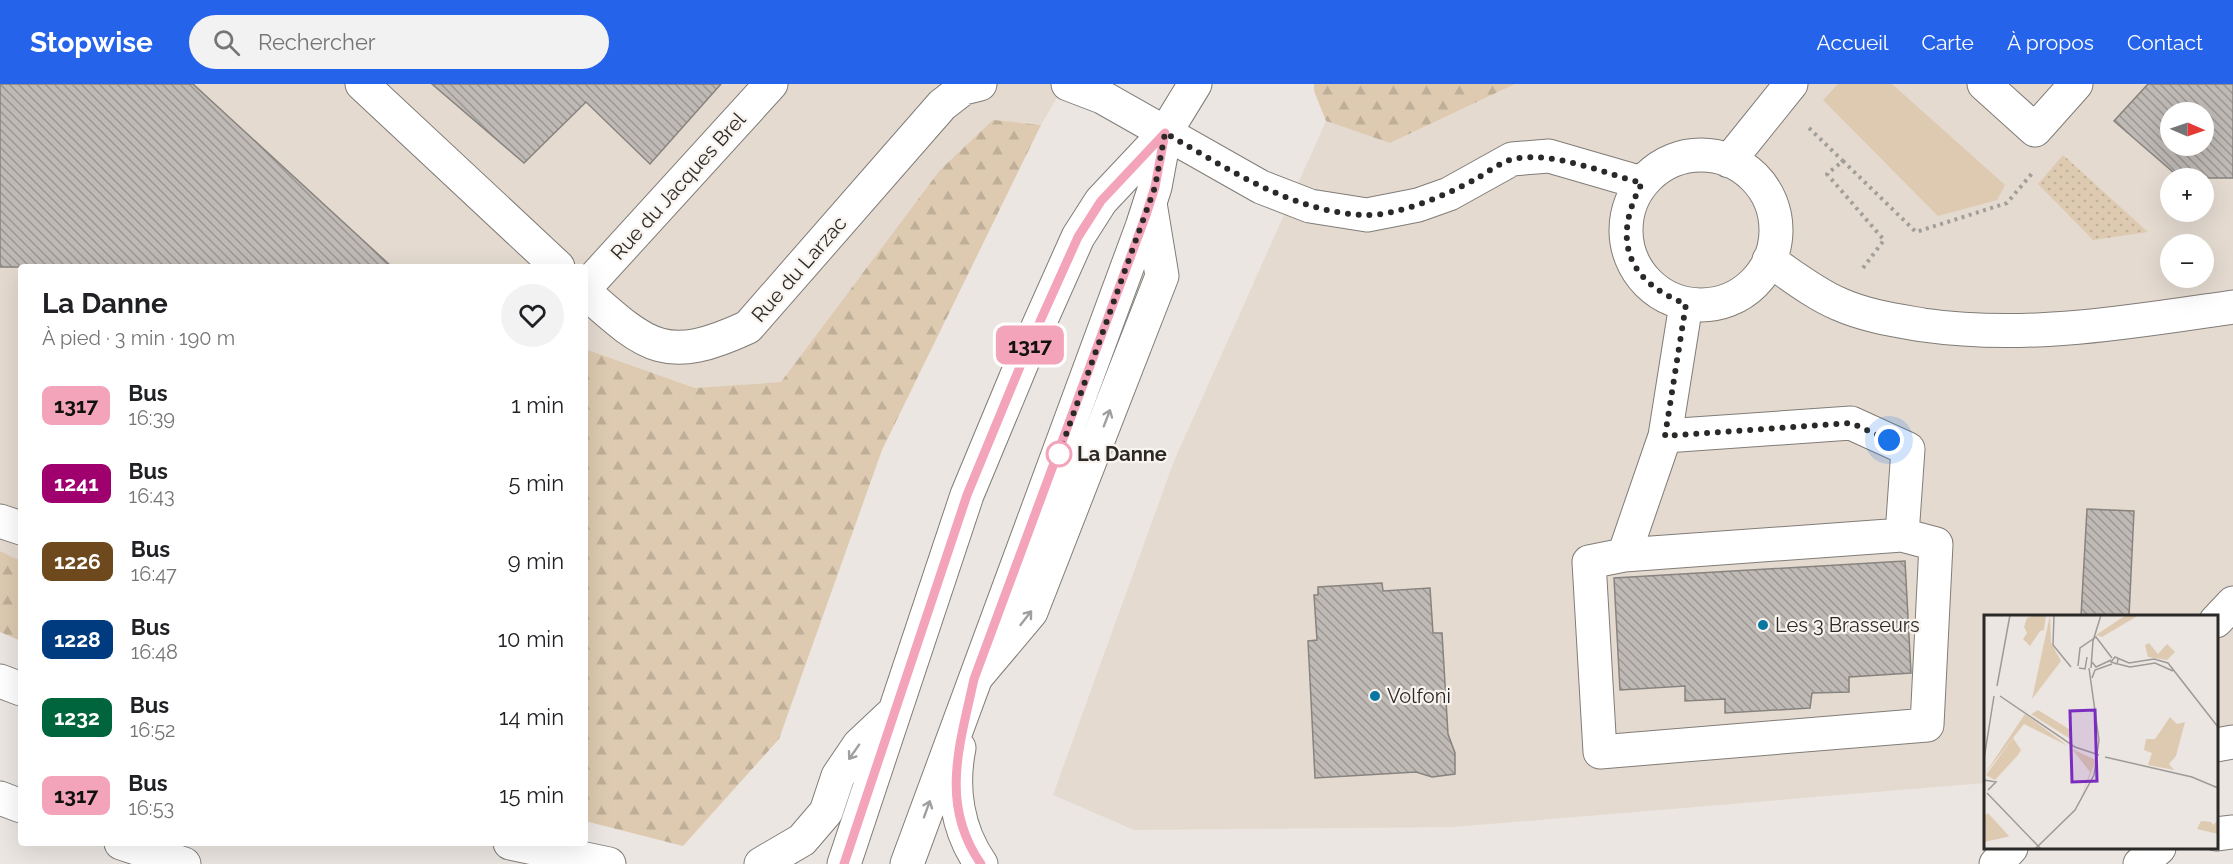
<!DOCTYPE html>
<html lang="fr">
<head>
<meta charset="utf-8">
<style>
	body { margin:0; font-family:Raleway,sans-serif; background:#f2f2f2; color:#202124; height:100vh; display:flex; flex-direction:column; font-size:22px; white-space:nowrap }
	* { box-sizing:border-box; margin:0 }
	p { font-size:20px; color:#757577 }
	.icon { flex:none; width:33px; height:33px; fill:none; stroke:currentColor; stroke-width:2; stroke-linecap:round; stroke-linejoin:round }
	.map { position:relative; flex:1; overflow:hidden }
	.details { position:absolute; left:18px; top:180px; width:570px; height:582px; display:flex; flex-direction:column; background:#fff; border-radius:6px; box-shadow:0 6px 24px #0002 }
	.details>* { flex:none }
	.badge { padding:0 12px; border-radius:9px; font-size:21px; line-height:39px }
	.needle { width:39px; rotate:92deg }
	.tools { position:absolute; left:2160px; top:18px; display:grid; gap:12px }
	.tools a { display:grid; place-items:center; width:54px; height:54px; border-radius:50%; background:#fff; box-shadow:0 6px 24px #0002; font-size:30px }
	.you { position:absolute; width:30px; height:30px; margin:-15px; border:4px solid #fff; border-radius:50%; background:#1a73e8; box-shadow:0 0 0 9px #1a73e833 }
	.map>.badge { position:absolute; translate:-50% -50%; box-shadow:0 0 0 3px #fff }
	.round { display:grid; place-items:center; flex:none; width:63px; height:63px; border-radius:32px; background:#f2f2f2 }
	.overview { display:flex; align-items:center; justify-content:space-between; height:102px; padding:0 24px }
	h1 { font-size:28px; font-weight:700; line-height:45px }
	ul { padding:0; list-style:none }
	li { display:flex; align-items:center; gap:18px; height:78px; padding:0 24px }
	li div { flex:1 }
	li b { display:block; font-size:22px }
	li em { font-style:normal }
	li .badge { min-width:66px; font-weight:700; text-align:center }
	header { display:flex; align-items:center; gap:36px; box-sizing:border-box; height:84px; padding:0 30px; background:#2563eb; color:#fff }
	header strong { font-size:28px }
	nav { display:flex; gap:33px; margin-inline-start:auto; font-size:21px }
	.search { width:420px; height:54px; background:#f2f2f2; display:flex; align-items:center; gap:15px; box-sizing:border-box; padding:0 21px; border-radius:33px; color:#757577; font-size:22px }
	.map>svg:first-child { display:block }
	.built { fill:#e4dad0; fill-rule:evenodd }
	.green { fill:#decab1 }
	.forest { fill:url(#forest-firs) }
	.park { fill:url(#park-dots) }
	.building { fill:url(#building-back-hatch); stroke:#87837e; stroke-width:1.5; fill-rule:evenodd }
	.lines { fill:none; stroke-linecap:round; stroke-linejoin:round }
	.minor-casing { stroke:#807c77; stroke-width:35 }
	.major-casing { stroke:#807c77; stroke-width:35 }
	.path { stroke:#a29f9b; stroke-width:4; stroke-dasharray:3 4.5; stroke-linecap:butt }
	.minor { stroke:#fff; stroke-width:33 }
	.major { stroke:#fff; stroke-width:33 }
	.oneway { stroke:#9f9f9e }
	.line-casing { stroke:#fff; stroke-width:14 }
	.line { stroke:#f3a4ba; stroke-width:9 }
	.walk { stroke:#2a2927; stroke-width:6; stroke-dasharray:0 10.8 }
	.stop-dot { fill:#fff; stroke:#f3a4ba; stroke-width:3 }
	.poi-dot { fill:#0777a1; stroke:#f8f3ee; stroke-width:2 }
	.labels { text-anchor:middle; stroke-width:4.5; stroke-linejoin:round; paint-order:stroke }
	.street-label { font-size:20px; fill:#2a2927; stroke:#f8f3ee }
	.stop-label { font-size:20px; font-weight:bold; fill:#2a2927; stroke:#f8f3ee; text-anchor:start }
	.poi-label { font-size:20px; fill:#2a2927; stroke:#f8f3ee; text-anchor:start }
	.inset-road { fill:none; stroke:#9e9a97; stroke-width:1.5 }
	.view { fill:#7b2cbf; fill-opacity:0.15; stroke:#7b2cbf; stroke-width:3 }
	.inset-edge { fill:none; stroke:#2a2927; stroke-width:3 }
</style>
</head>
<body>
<header>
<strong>Stopwise</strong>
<div class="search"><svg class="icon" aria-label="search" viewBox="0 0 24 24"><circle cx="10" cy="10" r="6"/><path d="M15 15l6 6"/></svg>Rechercher</div>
<nav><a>Accueil</a><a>Carte</a><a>À propos</a><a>Contact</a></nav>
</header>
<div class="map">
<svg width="2233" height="780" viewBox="0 0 2233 780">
	<defs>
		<pattern id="forest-firs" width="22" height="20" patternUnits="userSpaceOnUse" patternTransform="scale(1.5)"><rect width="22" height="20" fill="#decab1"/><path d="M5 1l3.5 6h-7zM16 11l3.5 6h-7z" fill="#bfae98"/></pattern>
		<pattern id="park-dots" width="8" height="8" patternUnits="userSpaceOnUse" patternTransform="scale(1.5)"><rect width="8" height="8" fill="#decab1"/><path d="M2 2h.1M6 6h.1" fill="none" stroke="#bfae98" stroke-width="1.8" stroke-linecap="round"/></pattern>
		<pattern id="building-back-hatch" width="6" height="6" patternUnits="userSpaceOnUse" patternTransform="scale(1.5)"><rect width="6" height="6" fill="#bfbab5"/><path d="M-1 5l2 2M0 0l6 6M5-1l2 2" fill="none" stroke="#9b9793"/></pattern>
	</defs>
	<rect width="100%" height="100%" fill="#ebe6e1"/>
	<path class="built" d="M0,0H1065L1041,41L993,37L940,86L781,298L695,304L585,265V183H21V477L0,467Z
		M1515,0H2233V670L2217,672L2216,532H1986L1985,699L1453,743L1134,746L1053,711L1174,377L1326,37L1390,59ZM2170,28H2204V62H2170ZM2170,94H2204V128H2170ZM2170,160H2204V194H2170Z"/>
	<path class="green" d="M1838,0H1892L2005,101L1997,116L1938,132L1823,16Z"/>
	<path class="forest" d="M1314,0H1515L1390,59L1326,37L1314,7Z
		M993,36L1041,41L882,366L779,655L683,762L585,737V265L695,304L781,298L940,86Z
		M0,467L21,477V557L0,548Z"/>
	<path class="park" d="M2063,71L2148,148L2093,156L2038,100Z"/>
	<path class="building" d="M0,0H193L392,183H0Z
		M432,0H721L650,80L586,18L524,79Z
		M2148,0H2233V94H2180L2114,37ZM2170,28H2204V62H2170Z
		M2087,425L2134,427L2129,532H2081Z
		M1905,477L1911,589L1849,593V608L1812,609L1810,624L1725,629V615L1685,617V602L1620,606L1614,494Z
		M1382,499L1383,507L1430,504L1433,549H1442L1448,650L1455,669V690L1432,693L1416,688L1315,694L1308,557L1317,556L1314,511H1318V503Z"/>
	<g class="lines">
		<defs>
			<path id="minor" d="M362,0L558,183
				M1068,0L1102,13L1261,103L1310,122L1367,131L1418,121L1449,110L1512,75L1549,72L1642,99
				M1984,0L2035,46L2076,0
				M1626 146a75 75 0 1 1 150 0a75 75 0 1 1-150 0Z
				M1729,77L1791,0
				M1769,176C1791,191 1815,210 1839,220C1866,232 1894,236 1923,241C2028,256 2130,238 2233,223
				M585,204L771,0
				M585,208C648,264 666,281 748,243L942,21L964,4L980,0
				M1665,352L1624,471L1589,478L1600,668L1927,641L1936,460L1902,451L1908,365L1851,339L1665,352L1686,220
				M0,437L21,444
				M1624,471L1902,451
				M2216,537L2233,519
				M978,591L1031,528L1162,192L1150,119
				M2216,661L2233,658
				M1996,780L2011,764"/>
			<path id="major" d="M0,597L21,605
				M959,664C951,704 957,746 981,780
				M0,714L21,722
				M2216,750L2233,748
				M121,759L184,780
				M510,759L609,780
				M761,780L802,756L826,728L838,692L859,661L892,630
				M844,780L967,411L1024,274L1078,153L1101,117L1165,49L1195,0
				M907,780L1142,143L1155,103L1165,49
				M2140,780L2159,764"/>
		</defs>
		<use href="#minor" class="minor-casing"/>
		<use href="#major" class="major-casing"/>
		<path class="path" d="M1809,44L1843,77
			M1863,184L1884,156L1827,90L1843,77L1916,148L2007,119L2034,87"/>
		<use href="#minor" class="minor"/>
		<use href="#major" class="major"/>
	</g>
	<defs><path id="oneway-shaft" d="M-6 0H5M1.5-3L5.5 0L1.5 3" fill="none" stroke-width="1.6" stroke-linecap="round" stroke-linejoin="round" transform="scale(1.5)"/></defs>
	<g class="oneway">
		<use href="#oneway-shaft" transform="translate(1107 334) rotate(-69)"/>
		<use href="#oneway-shaft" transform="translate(1026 534) rotate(-52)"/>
		<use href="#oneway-shaft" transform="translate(854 668) rotate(125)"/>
		<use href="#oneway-shaft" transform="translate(927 725) rotate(-70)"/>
	</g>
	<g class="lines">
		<defs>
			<path id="line" d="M844,780L967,411L1024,273L1078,153L1101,117L1165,49L1155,103L1146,131L974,595C960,660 939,720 981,780"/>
		</defs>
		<use href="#line" class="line-casing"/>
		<use href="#line" class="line"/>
		<path class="walk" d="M1059,370L1155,103L1165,49C1227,84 1293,129 1366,131C1396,132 1447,111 1474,96C1486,90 1501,77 1514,75C1554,67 1603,89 1642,99C1612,155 1626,197 1686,220L1665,352L1851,339L1889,356"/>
	</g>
	<circle class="stop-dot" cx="1059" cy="370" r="12"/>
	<g class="poi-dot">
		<circle cx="1763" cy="541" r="6"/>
		<circle cx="1375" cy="612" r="6"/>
	</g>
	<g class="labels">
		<g class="street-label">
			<text transform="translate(678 102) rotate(-48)" y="7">Rue du Jacques Brel</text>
			<text transform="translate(799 185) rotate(-49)" y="7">Rue du Larzac</text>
		</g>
		<g class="stop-label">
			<text x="1077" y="377">La Danne</text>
		</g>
		<g class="poi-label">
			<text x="1775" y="548">Les 3 Brasseurs</text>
			<text x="1387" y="619">Volfoni</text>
		</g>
	</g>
	<g transform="translate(1984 531)">
		<rect width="234" height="234" fill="#ebe6e1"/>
		<path d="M4,198L25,221L23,222L0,227V201ZM234,205V219L213,214L217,206L227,207L229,210Z" fill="#decab1"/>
		<path d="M51,0H62L60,15L56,16L46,31L39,24L43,18L40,12L43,3ZM66,0L67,28L77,46L48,84ZM142,0H155L118,22L112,20ZM165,28L174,39L183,29L191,37L183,45L164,42L161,30ZM54,95L85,114L88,125L47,99ZM41,99L84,131L40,109L0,160ZM186,102L193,109L201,107L192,141L185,149L190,155L164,150L168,138L160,135L162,124H171ZM88,134L112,145L96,186L106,157Z" fill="#decab1"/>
		<path d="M29,123L37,135L34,140L11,165L2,160Z" fill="#decab1"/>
		<path class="inset-road" d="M70,0L69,30L87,52M134,44L133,49L127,47L131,42L145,48L170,44L184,48L234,112M108,47L112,52L127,45M134,49L146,52L171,48L189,56M94,51L96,33L112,22L128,43M95,53L101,54L103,42M107,53L109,26L117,0M108,63L111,55L128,49M13,71L26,0M16,81L91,132L115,140M121,142L208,162L234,173M0,144L10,81M0,165L12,167L4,175M3,178L57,234M51,234L91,195L110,160L115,125L105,53"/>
		<path class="view" d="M111,95L113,166L88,167L86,96Z"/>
		<rect width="234" height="234" class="inset-edge"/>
	</g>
</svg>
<div class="tools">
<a><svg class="needle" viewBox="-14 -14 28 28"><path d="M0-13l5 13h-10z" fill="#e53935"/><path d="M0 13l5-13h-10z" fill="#757577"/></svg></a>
<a>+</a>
<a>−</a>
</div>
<div class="you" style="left:1889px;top:356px"></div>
<b class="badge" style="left:1030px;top:261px;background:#f3a4ba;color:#111">1317</b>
<section class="details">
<div class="overview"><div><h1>La Danne</h1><p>À pied · 3 min · 190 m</p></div><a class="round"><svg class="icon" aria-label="heart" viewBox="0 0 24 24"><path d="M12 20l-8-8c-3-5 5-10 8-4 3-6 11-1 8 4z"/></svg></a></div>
<ul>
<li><span class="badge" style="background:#f3a4ba;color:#111">1317</span><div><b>Bus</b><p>16:39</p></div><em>1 min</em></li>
<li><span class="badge" style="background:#a0006e;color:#fff">1241</span><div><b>Bus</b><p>16:43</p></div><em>5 min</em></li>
<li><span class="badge" style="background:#6e491e;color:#fff">1226</span><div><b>Bus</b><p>16:47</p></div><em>9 min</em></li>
<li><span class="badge" style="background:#003b80;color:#fff">1228</span><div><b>Bus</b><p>16:48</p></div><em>10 min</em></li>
<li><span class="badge" style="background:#00643c;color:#fff">1232</span><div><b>Bus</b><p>16:52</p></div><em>14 min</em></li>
<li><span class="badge" style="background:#f3a4ba;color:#111">1317</span><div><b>Bus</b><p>16:53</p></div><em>15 min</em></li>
</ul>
</section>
</div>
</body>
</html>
